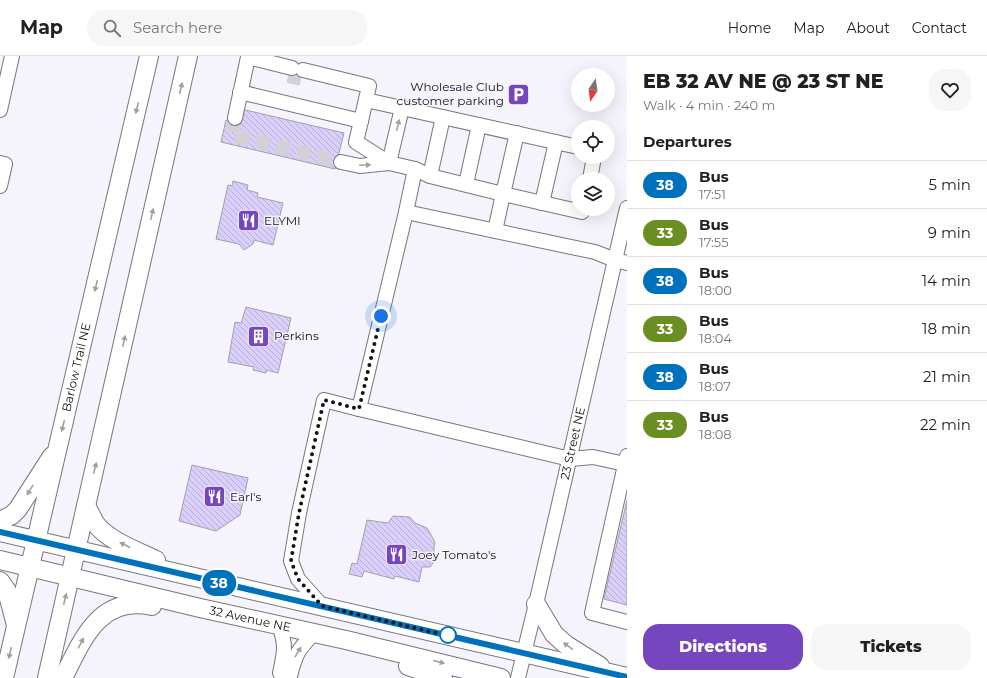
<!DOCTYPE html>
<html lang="en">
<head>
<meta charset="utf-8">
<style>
	body { margin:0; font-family:Montserrat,sans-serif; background:#f6f6f6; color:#202124; height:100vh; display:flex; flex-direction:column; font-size:15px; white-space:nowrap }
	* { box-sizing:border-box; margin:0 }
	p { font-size:13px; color:#757577 }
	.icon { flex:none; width:22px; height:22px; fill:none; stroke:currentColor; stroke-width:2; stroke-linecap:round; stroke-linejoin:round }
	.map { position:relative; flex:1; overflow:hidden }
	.panel { display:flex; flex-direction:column; background:#fff; width:360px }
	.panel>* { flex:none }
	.badge { padding:0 8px; border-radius:13px; font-size:14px; line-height:26px }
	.needle { width:26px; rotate:193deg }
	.controls { position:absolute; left:571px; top:12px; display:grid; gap:8px }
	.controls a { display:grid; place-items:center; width:44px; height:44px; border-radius:50%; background:#fff; box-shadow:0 4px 16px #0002; font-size:20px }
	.you { position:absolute; width:20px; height:20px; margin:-10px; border:3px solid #fff; border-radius:50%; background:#1a73e8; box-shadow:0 0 0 6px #1a73e833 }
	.map>.badge { position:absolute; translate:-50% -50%; box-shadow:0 0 0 2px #fff }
	h2 { padding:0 16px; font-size:15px; line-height:36px }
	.round { display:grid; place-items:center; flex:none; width:42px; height:42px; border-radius:16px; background:#f6f6f6 }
	.head { display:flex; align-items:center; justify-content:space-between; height:68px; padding:0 16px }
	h1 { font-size:19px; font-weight:800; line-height:30px }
	.action { display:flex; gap:8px; margin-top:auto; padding:8px 16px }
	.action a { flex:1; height:46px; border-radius:16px; background:#7546bd; color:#fff; font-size:16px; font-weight:800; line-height:46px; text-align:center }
	.action a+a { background:#f6f6f6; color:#202124 }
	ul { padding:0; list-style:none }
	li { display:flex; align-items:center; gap:12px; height:48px; padding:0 16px; border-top:1px solid #e0e0e0 }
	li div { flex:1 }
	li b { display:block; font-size:15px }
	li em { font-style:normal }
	li .badge { min-width:44px; font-weight:700; text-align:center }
	header { display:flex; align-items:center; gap:24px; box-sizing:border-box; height:56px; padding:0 20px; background:#fff; border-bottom:1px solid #e0e0e0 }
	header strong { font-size:19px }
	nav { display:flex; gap:22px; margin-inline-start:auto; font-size:14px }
	.search { width:280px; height:36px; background:#f6f6f6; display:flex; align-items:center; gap:10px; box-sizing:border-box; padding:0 14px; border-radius:16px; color:#757577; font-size:15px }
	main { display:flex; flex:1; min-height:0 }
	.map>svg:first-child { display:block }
	.building { fill:url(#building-back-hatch); stroke:#a2a1a8 }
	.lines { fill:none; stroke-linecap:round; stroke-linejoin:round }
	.minor-tunnel { stroke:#d3d1d8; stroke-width:14; stroke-dasharray:14 7; stroke-linecap:butt }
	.minor-casing { stroke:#77767d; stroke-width:16 }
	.major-casing { stroke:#77767d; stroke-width:20 }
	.minor { stroke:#fff; stroke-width:14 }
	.major { stroke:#fff; stroke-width:18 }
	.oneway { fill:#a1a0a1 }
	.line-casing { stroke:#fff; stroke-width:9 }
	.line { stroke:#0072bc; stroke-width:6 }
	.walk { stroke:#131215; stroke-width:4; stroke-dasharray:0 7.2 }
	.stop-dot { fill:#fff; stroke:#0072bc; stroke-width:2 }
	.labels { text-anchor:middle; stroke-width:3; stroke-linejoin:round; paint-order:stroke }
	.poi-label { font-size:12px; fill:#131215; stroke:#f5f3fb; text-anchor:start }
	.street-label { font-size:12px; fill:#131215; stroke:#f5f3fb }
</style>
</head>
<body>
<header>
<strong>Map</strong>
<div class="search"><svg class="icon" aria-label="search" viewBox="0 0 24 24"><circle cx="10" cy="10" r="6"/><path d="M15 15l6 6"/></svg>Search here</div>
<nav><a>Home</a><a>Map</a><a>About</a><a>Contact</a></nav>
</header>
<main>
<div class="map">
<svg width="627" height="622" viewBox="0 0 627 622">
	<defs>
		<pattern id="building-back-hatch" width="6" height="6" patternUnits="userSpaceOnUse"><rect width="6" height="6" fill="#dacefa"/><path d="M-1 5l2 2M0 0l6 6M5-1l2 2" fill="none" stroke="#bab0d5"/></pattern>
	</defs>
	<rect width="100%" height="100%" fill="#f5f3fb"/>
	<path class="building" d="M241,53L344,77L335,113L221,86L226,64L237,67Z
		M233,125L248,129L247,134L258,137L257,141L283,147L273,189L254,184L253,188L244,194L239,188L216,183L228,129L232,130Z
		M246,251L291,262L278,317L266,314V317L253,314L254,311L228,306L235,266L241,267Z
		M192,409L248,422L240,459L216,475L179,465Z
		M627,444V549L604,543Z
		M393,460L410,461L415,467L427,472L435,486L434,491V506L430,511H422L419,526L395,520L394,523L364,515L362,521L349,518L352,507L357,508L367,464L388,467Z"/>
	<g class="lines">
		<path class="minor-tunnel" d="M288,20L301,23
			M235,62L232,79L341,106"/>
		<defs>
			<g id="minor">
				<path d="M240,36L361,65L369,30L303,14"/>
				<path d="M366,44L402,52L389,107"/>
				<path d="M402,52L578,91"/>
				<path d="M0,54L12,0"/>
				<path d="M235,62L248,1L292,12"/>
				<path d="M361,65L356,86L389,107"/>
				<path d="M341,106L360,110L389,107L415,113L406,156"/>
				<path d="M0,107L5,108L0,130"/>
				<path d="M415,113L430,120L503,138L517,77"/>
				<path d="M430,120L443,61"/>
				<path d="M590,123L594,101"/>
				<path d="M466,128L479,69"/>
				<path d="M542,147L556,86"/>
				<path d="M495,175L503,138L582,156L583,153"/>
				<path d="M627,400L592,557L627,566"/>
				<path d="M625,408L593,401L570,403L359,353L406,156L595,196L615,204L627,207"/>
				<path d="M322,550L298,523L291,505L299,457L324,344L359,353"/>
				<path d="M279,568C286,590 285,594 280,617"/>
				<path d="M290,620C296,596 298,594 315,576"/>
				<path id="s1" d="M518,622L536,548L627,152"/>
			</g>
			<g id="major">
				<path d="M86,450C89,455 92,461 95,467C107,484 137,495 156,504"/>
				<path d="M0,465L12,459L18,453L52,400"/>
				<path d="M0,476L627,621"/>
				<path id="s2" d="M0,504L200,552L346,584L501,622"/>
				<path d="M0,525L7,535L16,569"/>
				<path d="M536,548L554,578L565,588L600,610"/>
				<path d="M408,610L443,622"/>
				<path id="s3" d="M4,622L149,0"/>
				<path d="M47,622L188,0"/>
				<path d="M63,622C83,583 99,539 152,550"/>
			</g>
		</defs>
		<use href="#minor" class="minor-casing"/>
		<use href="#major" class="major-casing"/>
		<use href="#minor" class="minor"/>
		<use href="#major" class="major"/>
	</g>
	<defs><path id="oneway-solid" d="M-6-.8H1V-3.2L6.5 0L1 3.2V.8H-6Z"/></defs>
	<g class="oneway">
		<use href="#oneway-solid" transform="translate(181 32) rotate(-77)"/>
		<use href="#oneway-solid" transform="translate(137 52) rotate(103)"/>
		<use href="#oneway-solid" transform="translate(398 69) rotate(-77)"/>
		<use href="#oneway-solid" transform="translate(365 109) rotate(-3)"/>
		<use href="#oneway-solid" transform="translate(152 158) rotate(-77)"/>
		<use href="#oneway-solid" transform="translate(96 230) rotate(103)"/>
		<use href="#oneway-solid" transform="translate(124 285) rotate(-77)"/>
		<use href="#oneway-solid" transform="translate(63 370) rotate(103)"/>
		<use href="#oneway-solid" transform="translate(95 412) rotate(-77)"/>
		<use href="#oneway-solid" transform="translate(30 434) rotate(121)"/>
		<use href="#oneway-solid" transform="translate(125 489) rotate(-153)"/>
		<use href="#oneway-solid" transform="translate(65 543) rotate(-77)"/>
		<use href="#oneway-solid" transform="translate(81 587) rotate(-62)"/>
		<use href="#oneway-solid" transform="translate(568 590) rotate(-144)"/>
		<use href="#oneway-solid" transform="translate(298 596) rotate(-59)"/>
		<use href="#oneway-solid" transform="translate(10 597) rotate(103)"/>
		<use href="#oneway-solid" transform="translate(439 606) rotate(14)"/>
	</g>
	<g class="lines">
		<defs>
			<path id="line" d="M0,476L627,621"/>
		</defs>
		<use href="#line" class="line-casing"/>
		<use href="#line" class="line"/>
		<path class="walk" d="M381,260L359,353L324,344L299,457L291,505L298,523L322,550L453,581L448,579"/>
	</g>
	<defs>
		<symbol id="parking-square" viewBox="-11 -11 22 22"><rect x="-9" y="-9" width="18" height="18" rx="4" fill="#7546bd" stroke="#f5f3fb"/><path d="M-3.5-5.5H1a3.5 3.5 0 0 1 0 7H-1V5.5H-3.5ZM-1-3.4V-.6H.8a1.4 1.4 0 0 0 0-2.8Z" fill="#fff"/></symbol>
		<symbol id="restaurant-square" viewBox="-11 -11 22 22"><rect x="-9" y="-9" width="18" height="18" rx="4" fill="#7546bd" stroke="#f5f3fb"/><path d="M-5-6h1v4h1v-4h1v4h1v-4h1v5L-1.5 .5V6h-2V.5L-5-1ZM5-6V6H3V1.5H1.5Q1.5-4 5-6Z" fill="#fff"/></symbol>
		<symbol id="building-square" viewBox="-11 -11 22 22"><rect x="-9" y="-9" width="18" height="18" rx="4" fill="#7546bd" stroke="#f5f3fb"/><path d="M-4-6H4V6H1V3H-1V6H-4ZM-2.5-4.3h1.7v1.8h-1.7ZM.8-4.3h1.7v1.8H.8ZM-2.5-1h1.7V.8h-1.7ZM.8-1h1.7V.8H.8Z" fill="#fff"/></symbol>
	</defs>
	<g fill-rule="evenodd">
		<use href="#parking-square" x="506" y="26" width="25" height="25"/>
		<use href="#restaurant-square" x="236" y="152" width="25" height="25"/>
		<use href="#building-square" x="246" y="268" width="25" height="25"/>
		<use href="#restaurant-square" x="202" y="428" width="25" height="25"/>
		<use href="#restaurant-square" x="384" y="486" width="25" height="25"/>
	</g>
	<circle class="stop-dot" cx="448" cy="579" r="8"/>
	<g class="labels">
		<g class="poi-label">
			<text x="504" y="35" text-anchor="end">Wholesale Club<tspan x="504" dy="14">customer parking</tspan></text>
			<text x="264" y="169">ELYMI</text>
			<text x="274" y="284">Perkins</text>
			<text x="230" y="445">Earl's</text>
			<text x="412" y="503">Joey Tomato's</text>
		</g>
		<g class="street-label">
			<text dy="4" stroke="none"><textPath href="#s3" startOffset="319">Barlow Trail NE</textPath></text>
			<text dy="4" stroke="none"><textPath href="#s1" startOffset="241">23 Street NE</textPath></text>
			<text dy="4" stroke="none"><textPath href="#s2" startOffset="257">32 Avenue NE</textPath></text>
		</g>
	</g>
</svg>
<div class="controls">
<a><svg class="needle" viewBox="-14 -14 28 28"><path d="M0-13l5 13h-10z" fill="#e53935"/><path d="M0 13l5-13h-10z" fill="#757577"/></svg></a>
<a><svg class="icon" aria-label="locate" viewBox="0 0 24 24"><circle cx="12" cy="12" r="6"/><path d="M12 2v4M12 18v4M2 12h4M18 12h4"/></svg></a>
<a><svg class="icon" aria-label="layers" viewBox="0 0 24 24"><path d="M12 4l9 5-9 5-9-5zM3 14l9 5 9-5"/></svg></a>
</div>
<div class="you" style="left:381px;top:260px"></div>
<b class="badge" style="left:219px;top:527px;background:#0072bc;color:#fff">38</b>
</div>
<section class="panel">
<div class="head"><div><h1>EB 32 AV NE @ 23 ST NE</h1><p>Walk · 4 min · 240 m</p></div><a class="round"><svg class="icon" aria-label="heart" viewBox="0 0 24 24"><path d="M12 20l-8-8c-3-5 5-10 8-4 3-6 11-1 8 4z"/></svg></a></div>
<h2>Departures</h2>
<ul>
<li><span class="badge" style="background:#0072bc;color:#fff">38</span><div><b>Bus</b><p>17:51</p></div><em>5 min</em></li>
<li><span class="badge" style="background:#6b8e23;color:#fff">33</span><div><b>Bus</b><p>17:55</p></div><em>9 min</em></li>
<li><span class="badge" style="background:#0072bc;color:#fff">38</span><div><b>Bus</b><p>18:00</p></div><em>14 min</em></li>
<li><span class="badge" style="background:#6b8e23;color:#fff">33</span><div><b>Bus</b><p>18:04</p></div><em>18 min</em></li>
<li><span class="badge" style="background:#0072bc;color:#fff">38</span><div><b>Bus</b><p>18:07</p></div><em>21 min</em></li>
<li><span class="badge" style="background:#6b8e23;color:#fff">33</span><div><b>Bus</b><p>18:08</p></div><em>22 min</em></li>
</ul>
<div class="action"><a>Directions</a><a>Tickets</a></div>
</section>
</main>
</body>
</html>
